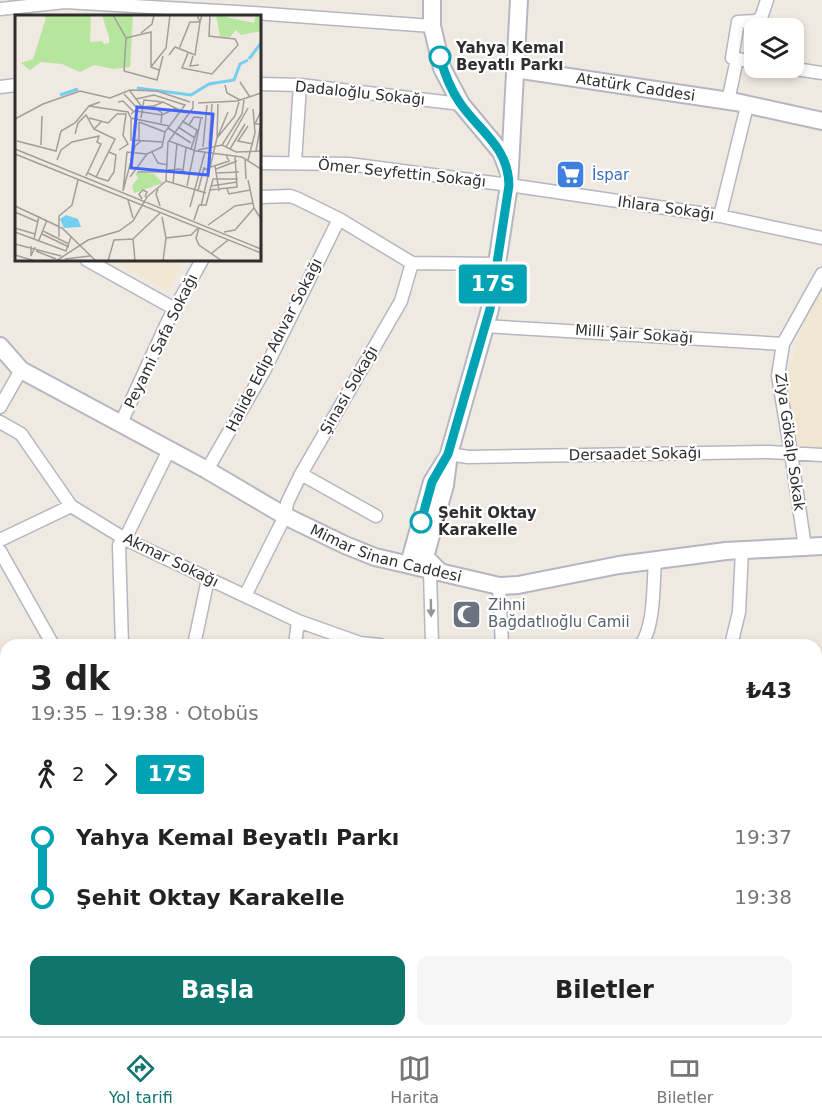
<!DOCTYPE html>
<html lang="tr">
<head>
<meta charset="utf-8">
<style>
	body { margin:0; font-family:"DejaVu Sans",sans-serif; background:#f6f6f6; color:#222; height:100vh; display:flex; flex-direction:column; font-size:22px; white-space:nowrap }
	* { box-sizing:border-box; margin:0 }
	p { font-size:20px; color:#767676 }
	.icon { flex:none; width:33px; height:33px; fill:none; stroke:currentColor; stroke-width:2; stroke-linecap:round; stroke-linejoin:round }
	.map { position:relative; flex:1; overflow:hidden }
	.side { position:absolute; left:0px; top:639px; width:822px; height:398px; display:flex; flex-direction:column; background:#fff; border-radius:18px 18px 0 0; box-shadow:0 3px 9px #0003 }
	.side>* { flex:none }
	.badge { padding:0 12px; border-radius:4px; font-size:21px; line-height:39px }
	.controls { position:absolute; left:744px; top:18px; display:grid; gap:12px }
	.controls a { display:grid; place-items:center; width:60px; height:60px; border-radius:12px; background:#fff; box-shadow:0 3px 9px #0003; font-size:30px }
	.map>.badge { position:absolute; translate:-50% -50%; box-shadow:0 0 0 3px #fff }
	.legs { display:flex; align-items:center; gap:9px; height:66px; padding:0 30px; font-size:20px }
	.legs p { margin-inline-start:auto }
	.headline { display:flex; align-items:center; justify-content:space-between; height:102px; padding:0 30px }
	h1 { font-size:33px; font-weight:700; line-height:45px }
	.action { display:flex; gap:12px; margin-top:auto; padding:12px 30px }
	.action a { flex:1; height:69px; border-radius:12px; background:#0f766e; color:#fff; font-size:24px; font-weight:700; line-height:69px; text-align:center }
	.action a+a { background:#f6f6f6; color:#222 }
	ul { padding:0 30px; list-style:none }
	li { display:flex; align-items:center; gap:21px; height:60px; font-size:22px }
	li i { display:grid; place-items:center; width:9px; height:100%; margin:0 8px; background:currentColor }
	li i::after { content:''; width:15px; height:15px; margin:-8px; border:4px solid; border-radius:50%; background:#fff }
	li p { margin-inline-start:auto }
	li:first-child i { background:linear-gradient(#0000 50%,currentColor 0) }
	li:last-child i { background:linear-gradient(currentColor 50%,#0000 0) }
	.dock { display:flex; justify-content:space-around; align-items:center; height:84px; border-top:2px solid #e0e0e0; background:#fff; font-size:16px; color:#767676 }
	.dock a { display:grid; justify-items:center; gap:3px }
	.dock .on { color:#0f766e }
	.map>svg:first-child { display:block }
	.education { fill:#f0e6d1 }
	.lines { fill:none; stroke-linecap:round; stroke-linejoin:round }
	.street-casing { stroke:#b4b7c1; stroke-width:15 }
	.secondary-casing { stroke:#b4b7c1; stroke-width:20 }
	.street { stroke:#fff; stroke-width:12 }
	.secondary { stroke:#fff; stroke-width:16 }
	.oneway { fill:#969696 }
	.line-1-casing { stroke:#fff; stroke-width:14 }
	.line-1 { stroke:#00a3b4; stroke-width:9 }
	.stop-1-dot { fill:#fff; stroke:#00a3b4; stroke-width:3 }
	.labels { text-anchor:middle; stroke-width:4.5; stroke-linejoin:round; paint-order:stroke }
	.stop-label { font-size:15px; font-weight:bold; fill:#2e2e2e; stroke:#fff; text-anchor:start }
	.street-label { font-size:15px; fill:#2e2e2e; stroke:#fff }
	.shop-label { font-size:15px; fill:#366cbe; stroke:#fff; text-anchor:start }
	.worship-label { font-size:15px; fill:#5b616d; stroke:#fff; text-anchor:start }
	.inset-river { fill:none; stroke:#75cff0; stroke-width:3 }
	.inset-road { fill:none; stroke:#a29e99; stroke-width:1.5 }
	.view { fill:#4264fb; fill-opacity:0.15; stroke:#4264fb; stroke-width:3 }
	.inset-edge { fill:none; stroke:#2e2e2e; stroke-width:3 }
</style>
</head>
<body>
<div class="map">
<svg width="822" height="1036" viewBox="0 0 822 1036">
	<rect width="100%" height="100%" fill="#efe9e1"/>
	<path class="education" d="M110,260H184L168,290Z
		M822,289V449L799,447L791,425L785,382L807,314Z"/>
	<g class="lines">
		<defs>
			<path id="street" d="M0,9L65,2L253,13L432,26
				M754,62L732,58L738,22L755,21L761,18L767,0
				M789,68L822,73
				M260,84L300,85L461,104
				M0,87L16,85
				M728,101L737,59
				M295,162L300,85
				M260,163L349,164L509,185L720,216L822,238
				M260,197L290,196L296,198L339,219L412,263L496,264
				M720,216L747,106
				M87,260L175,309
				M484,326L783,344
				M0,407L21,370
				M0,422L21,434L71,506L125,539L298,621L360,643L380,645
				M121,423L168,321L202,260
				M449,454L468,457L769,452L822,455
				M207,470L264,371L339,219
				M301,474L376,516
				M0,540L71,506
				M805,547L791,453L778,376L783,344L822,274
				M0,551L53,645
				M430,571L432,645
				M499,586L502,645
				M245,596L285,516L287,503L301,474L401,301L412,263
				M122,645L119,545L125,539L169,450
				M194,645L208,579
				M295,645L298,621
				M641,645C655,625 653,584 655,560
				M731,645L739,612L742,550
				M0,706L6,715
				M822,727V732
				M0,760L6,750
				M0,823L6,824
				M816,824L822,827
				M816,930L822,933
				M0,947L6,948
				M0,993L6,1001
				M32,1030L38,1036
				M148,1030V1036
				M233,1030V1036
				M443,1030V1036
				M758,1030L804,1036
				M0,1035L6,1028
				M51,1036L52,1030
				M352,1036L384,1030
				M627,1036L628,1030"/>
			<g id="secondary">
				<path d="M432,0V26L442,68L461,104L501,152L508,170"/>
				<path id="s1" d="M515,69L736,102L822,121"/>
				<path id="s2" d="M0,346L21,370L207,470L285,516L345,545L375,557L499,586L518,585L619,565L726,551L822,546"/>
				<path d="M409,564L432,482L445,461"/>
				<path d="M440,572L425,557L445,485L449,454L490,309L509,185L519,0"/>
			</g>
		</defs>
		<use href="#street" class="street-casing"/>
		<use href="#secondary" class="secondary-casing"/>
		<use href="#street" class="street"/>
		<use href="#secondary" class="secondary"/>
	</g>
	<defs><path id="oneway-solid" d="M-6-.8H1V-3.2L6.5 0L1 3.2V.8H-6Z" transform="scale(1.5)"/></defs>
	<use class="oneway" href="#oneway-solid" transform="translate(431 608) rotate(89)"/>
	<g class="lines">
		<defs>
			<path id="line-1" d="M421,522L432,482L448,454L490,309L509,185C508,146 480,132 460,103C451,90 444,72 440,57"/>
		</defs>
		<use href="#line-1" class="line-1-casing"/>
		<use href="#line-1" class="line-1"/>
	</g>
	<defs>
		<symbol id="supermarket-square" viewBox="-11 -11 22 22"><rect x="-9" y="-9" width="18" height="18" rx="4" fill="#3f7fe0" stroke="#fff"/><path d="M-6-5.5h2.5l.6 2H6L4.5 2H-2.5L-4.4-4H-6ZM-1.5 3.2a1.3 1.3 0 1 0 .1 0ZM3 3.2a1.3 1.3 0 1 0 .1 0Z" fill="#fff"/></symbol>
		<symbol id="mosque-square" viewBox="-11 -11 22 22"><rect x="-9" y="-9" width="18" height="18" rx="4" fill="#6b7280" stroke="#fff"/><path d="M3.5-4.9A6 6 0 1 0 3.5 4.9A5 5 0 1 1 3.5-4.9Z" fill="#fff"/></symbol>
	</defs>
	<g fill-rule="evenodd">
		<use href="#supermarket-square" x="554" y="158" width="33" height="33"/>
		<use href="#mosque-square" x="450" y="598" width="33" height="33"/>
	</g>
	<g class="stop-1-dot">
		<circle cx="440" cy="57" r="10"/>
		<circle cx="421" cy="522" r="10"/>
	</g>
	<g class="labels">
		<g class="stop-label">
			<text x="456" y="53">Yahya Kemal<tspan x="456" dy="17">Beyatlı Parkı</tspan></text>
			<text x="438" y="518">Şehit Oktay<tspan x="438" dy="17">Karakelle</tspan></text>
		</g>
		<g class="street-label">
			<text dy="5" stroke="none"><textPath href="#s1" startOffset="122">Atatürk Caddesi</textPath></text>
			<text transform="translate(360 93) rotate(6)" y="5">Dadaloğlu Sokağı</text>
			<text transform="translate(402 173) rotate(6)" y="5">Ömer Seyfettin Sokağı</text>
			<text transform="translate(666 208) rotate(8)" y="5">Ihlara Sokağı</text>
			<text transform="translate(634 334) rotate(4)" y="5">Milli Şair Sokağı</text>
			<text transform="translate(161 341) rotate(-64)" y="5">Peyami Safa Sokağı</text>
			<text transform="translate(274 345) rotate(-63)" y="5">Halide Edip Adıvar Sokağı</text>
			<text transform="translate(349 390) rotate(-60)" y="5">Şinasi Sokağı</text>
			<text transform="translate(790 442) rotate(82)" y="5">Ziya Gökalp Sokak</text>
			<text transform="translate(635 454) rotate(-1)" y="5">Dersaadet Sokağı</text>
			<text dy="5" stroke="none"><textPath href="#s2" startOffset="442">Mimar Sinan Caddesi</textPath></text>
			<text transform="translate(171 560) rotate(26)" y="5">Akmar Sokağı</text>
		</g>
		<g class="shop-label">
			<text x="592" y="180">İspar</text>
		</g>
		<g class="worship-label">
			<text x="488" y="610">Zihni<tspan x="488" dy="17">Bağdatlıoğlu Camii</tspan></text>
		</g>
	</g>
	<g transform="translate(15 15)">
		<rect width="246" height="246" fill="#efe9e1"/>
		<path d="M28,0H76L75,27L87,26L89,29L94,28V22L87,0H118L115,52L99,54L79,50L65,57L47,49L26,47L15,55L6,48L18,44L31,3ZM201,0L239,8L241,0H246V16L226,20L221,15L215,22L205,21ZM124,157L139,159L148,168L119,178L117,171L123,163L120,159Z" fill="#b6e59e"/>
		<path d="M51,200L63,204L66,212L49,213L45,204Z" fill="#75cff0"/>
		<path class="inset-river" d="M234,44L246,28M122,73L176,80L194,69L219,65L225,49L233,45M45,80L63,74"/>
		<path class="inset-road" d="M98,0L111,23L109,56M126,18L137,9L139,0M111,23L136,17V52M164,34L175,7H185L187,0M173,38L167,53L197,59L223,30L220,24L194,21L195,0M154,40L160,32L180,40L185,7L182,0M178,41L175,51L184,50M144,55L136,52L151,33L155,0M109,56L142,65L148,41M225,67L235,82M210,70L212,78L225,85M115,76L127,92M109,79L123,94M121,84L139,80L170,90L150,117L147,132M103,87L108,86L119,97M183,88L222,86L246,78M74,91L113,97L116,103L154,111M139,91L148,87L171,98M121,96L147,100L161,93M246,96L240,109H246M116,99L125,92L138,91L147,98L146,108M74,103L93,108L102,99H111L108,120L113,129L104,135M116,103V125L148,127M126,103L129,85L148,87M0,104L28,89L65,76L95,83L115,75L142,76L175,87M167,106L182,115L176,134M124,107L150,117M124,107V126M174,110L179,102L188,103M233,111L223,126L238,129M163,112L180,123M153,113L176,128M60,119L63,108L71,100L79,114L87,106M203,121L213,97M202,123L220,101L224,87M2,126L41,136L46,116L60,108L74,91L85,87M154,126L181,136L227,142L246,154M26,130L27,101M207,130L227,99L229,85M194,131L197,89M188,132L192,90M211,132L233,93M0,134L246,234M215,134L230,109M183,135L207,130L221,137L246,136M241,136L246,108M137,137L143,148L153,150M0,139L246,238M230,144L231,164M42,145L46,135L57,127L84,121L82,127L86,129L71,161M233,145L240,118L238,94M200,151L204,176M196,152L214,146L211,140M201,154L222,146M153,155L165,154L175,160M168,155L171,133M122,157H152M73,158L81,162L100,124L79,114M202,158L224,157M81,162L93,166L99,157L101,140L94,137M115,162L132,139M233,165L239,193L246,204M151,166L191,178M158,168L162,129M172,171L186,103M196,171L222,167M143,174L141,179L145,191M212,174L214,179L235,175M194,175L222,172L220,141M108,176L112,137L132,139L147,132M108,176L120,131L126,126M183,176L189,153L194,156M127,184L124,179L128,175L132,177L130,182M113,185L118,203M0,191L47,213L81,246M186,191L202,123L203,89M175,192L190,137M0,197L23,207M147,202L151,223L148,246M179,205L184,190H191L198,164H223M193,210L220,191L238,188M0,213L20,219M184,213L181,223L184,230L207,246M28,216L54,229M0,217L51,236L56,222M209,217L220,215L239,193M27,219L54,232M44,222V201L57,190L63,165M151,223L176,220L183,213M19,224L24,201M118,224L120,246M24,225L32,205M0,229L46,241M16,231V241L20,232M21,236L41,244M197,238L213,225M0,240L20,246M50,244L75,241M41,246L73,225L104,216L118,206L132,182L151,166L153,127L178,93V86M93,246L99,225L118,224L145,198"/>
		<path class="view" d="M122,92L198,99L193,160L116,153Z"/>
		<rect width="246" height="246" class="inset-edge"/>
	</g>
</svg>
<div class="controls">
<a><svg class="icon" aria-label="layers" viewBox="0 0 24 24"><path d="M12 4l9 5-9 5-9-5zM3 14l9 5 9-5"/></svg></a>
</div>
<b class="badge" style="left:493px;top:284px;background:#00a3b4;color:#fff">17S</b>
<section class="side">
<div class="headline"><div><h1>3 dk</h1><p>19:35 – 19:38 · Otobüs</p></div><b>₺43</b></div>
<div class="legs"><svg class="icon" aria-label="walk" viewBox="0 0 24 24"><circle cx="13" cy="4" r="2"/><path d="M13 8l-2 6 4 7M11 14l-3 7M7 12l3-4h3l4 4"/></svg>2<svg class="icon" aria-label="forward" viewBox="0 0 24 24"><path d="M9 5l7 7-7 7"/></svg><b class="badge" style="background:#00a3b4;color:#fff">17S</b></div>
<ul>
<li><i style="color:#00a3b4"></i><b>Yahya Kemal Beyatlı Parkı</b><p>19:37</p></li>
<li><i style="color:#00a3b4"></i><b>Şehit Oktay Karakelle</b><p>19:38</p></li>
</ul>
<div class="action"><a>Başla</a><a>Biletler</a></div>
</section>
</div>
<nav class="dock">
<a class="on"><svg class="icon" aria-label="directions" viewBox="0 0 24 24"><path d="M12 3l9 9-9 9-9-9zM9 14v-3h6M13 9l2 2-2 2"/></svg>Yol tarifi</a>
<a><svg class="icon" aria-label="map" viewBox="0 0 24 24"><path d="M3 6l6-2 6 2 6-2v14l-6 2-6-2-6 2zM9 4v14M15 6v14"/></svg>Harita</a>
<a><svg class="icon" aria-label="tickets" viewBox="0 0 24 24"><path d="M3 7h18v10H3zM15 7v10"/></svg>Biletler</a>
</nav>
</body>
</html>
